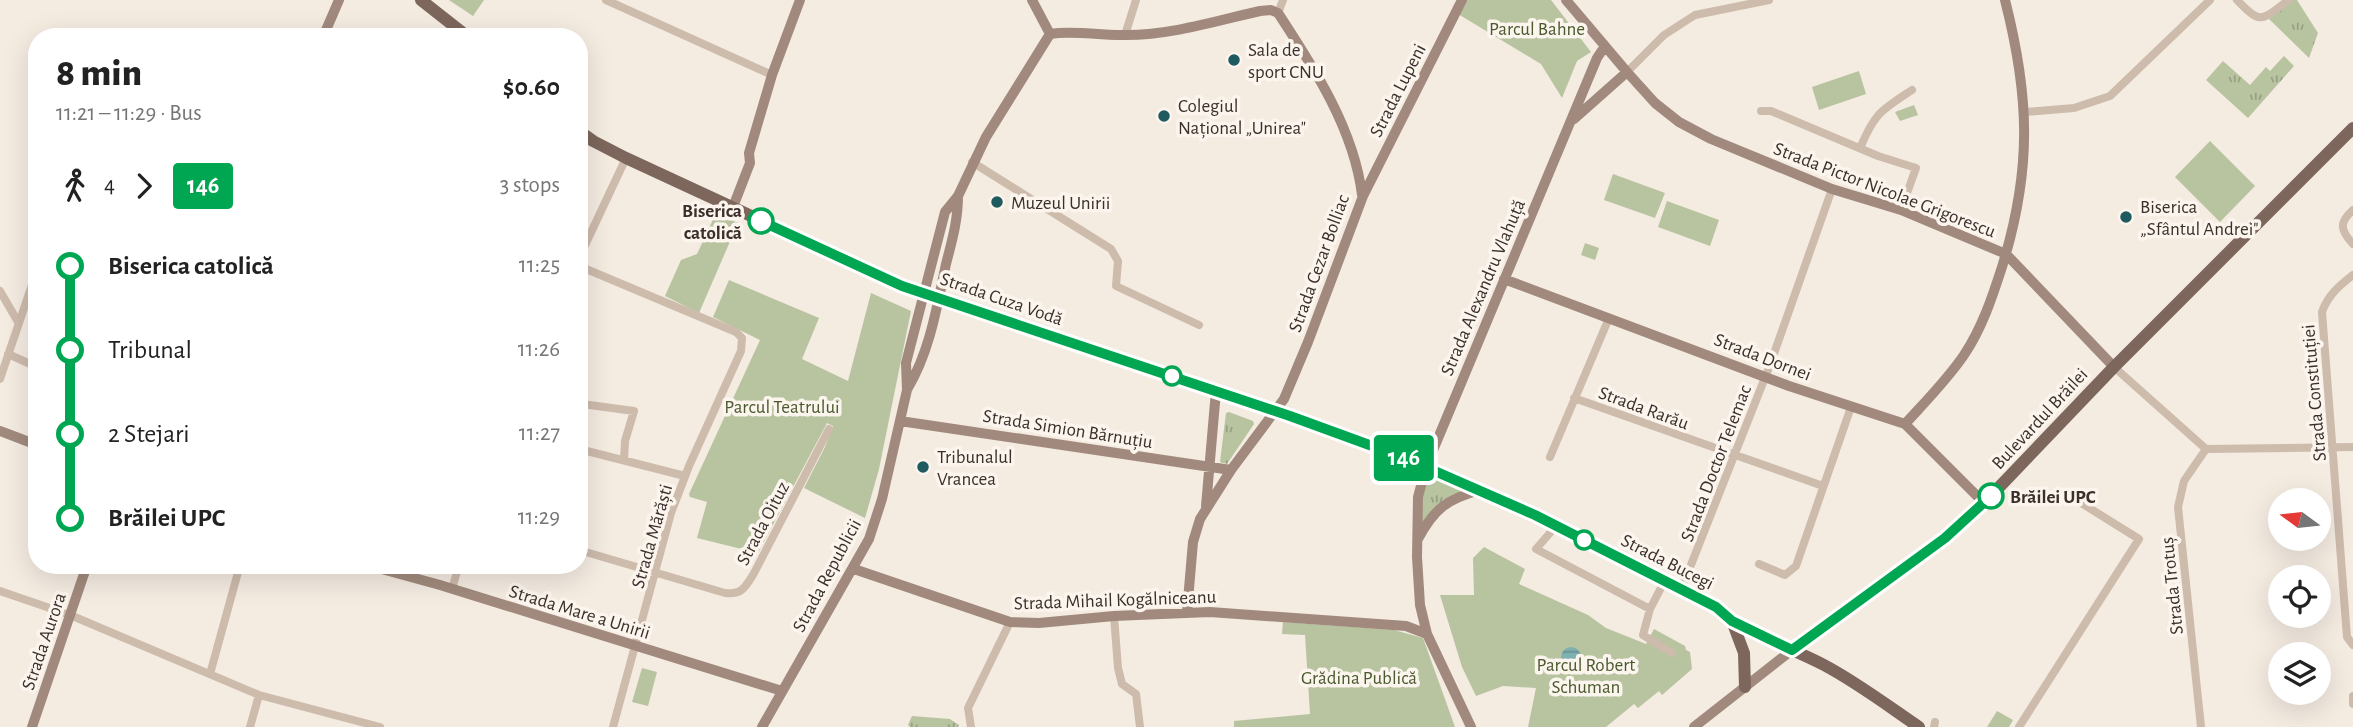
<!DOCTYPE html>
<html lang="en">
<head>
<meta charset="utf-8">
<style>
	body { margin:0; font-family:"Alegreya Sans",sans-serif; background:#f6f6f6; color:#222; height:100vh; display:flex; flex-direction:column; font-size:26px; white-space:nowrap }
	* { box-sizing:border-box; margin:0 }
	p { font-size:23px; color:#767676 }
	.icon { flex:none; width:38px; height:38px; fill:none; stroke:currentColor; stroke-width:2; stroke-linecap:round; stroke-linejoin:round }
	.map { position:relative; flex:1; overflow:hidden }
	.side { position:absolute; left:28px; top:28px; width:560px; height:546px; display:flex; flex-direction:column; background:#fff; border-radius:28px; box-shadow:0 7px 28px #0002 }
	.side>* { flex:none }
	.badge { padding:0 14px; border-radius:5px; font-size:24px; line-height:46px }
	.needle { width:46px; rotate:285deg }
	.tools { position:absolute; left:2268px; top:488px; display:grid; gap:14px }
	.tools a { display:grid; place-items:center; width:63px; height:63px; border-radius:50%; background:#fff; box-shadow:0 7px 28px #0002; font-size:35px }
	.map>.badge { position:absolute; translate:-50% -50%; box-shadow:0 0 0 4px #fff }
	.legs { display:flex; align-items:center; gap:10px; height:77px; padding:0 28px; font-size:23px }
	.legs p { margin-inline-start:auto }
	.summary { display:flex; align-items:center; justify-content:space-between; height:119px; padding:0 28px }
	h1 { font-size:38px; font-weight:800; line-height:52px }
	ul { padding:0 28px; list-style:none }
	li { display:flex; align-items:center; gap:24px; height:84px; font-size:26px }
	li i { display:grid; place-items:center; width:10px; height:100%; margin:0 9px; background:currentColor }
	li i::after { content:''; width:18px; height:18px; margin:-9px; border:5px solid; border-radius:50%; background:#fff }
	li p { margin-inline-start:auto }
	li:first-child i { background:linear-gradient(#0000 50%,currentColor 0) }
	li:last-child i { background:linear-gradient(currentColor 50%,#0000 0) }
	.map>svg:first-child { display:block }
	.grass { fill:url(#grass-tufts) }
	.park { fill:#b8c4a0 }
	.water { fill:url(#water-rules) }
	.lines { fill:none; stroke-linecap:round; stroke-linejoin:round }
	.street { stroke:#cdbbac; stroke-width:8 }
	.secondary { stroke:#a18a7d; stroke-width:10 }
	.primary { stroke:#7d675c; stroke-width:12 }
	.line-1-casing { stroke:#fff; stroke-width:16 }
	.line-1 { stroke:#00a651; stroke-width:10 }
	.poi-dot { fill:#1f5a5e; stroke:#fbf5ee; stroke-width:2.5 }
	.stop-1-dot { fill:#fff; stroke:#00a651; stroke-width:3.5 }
	.labels { text-anchor:middle; stroke-width:7; stroke-linejoin:round; paint-order:stroke }
	.park-label { font-size:19px; fill:#4a5a2e; stroke:#fbf5ee }
	.poi-label { font-size:19px; fill:#3b302b; stroke:#fbf5ee; text-anchor:start }
	.street-label { font-size:19px; fill:#3b302b; stroke:#fbf5ee }
	.stop-label { font-size:19px; font-weight:bold; fill:#3b302b; stroke:#fbf5ee; text-anchor:end }
</style>
</head>
<body>
<div class="map">
<svg width="2353" height="727" viewBox="0 0 2353 727">
	<defs>
		<pattern id="grass-tufts" width="24" height="20" patternUnits="userSpaceOnUse" patternTransform="scale(1.75)"><rect width="24" height="20" fill="#b8c4a0"/><path d="M3 7l-1-3M5 7V3M7 7l1-3M15 17l-1-3M17 17v-4M19 17l1-3" fill="none" stroke="#97a083"/></pattern>
		<pattern id="water-rules" width="6" height="5" patternUnits="userSpaceOnUse" patternTransform="scale(1.75)"><rect width="6" height="5" fill="#7fb0b2"/><path d="M0 2.5h6" fill="none" stroke="#699091"/></pattern>
	</defs>
	<rect width="100%" height="100%" fill="#f4ebe1"/>
	<path class="grass" d="M2293,0H2297L2318,33L2309,58L2269,19Z
		M2284,56L2294,66L2248,118L2206,80L2223,61L2250,85L2266,67L2270,71Z
		M1229,412L1253,421L1254,424L1227,464L1220,462L1226,413Z
		M1426,467L1480,490L1447,503L1416,542Z
		M912,716L950,719L959,725L958,727H910L908,725Z"/>
	<path class="park" d="M449,0H484L473,16Z
		M1467,0H1551L1591,52L1577,61L1562,98L1541,64L1458,14Z
		M1859,71L1866,94L1819,110L1812,87Z
		M1914,105L1918,115L1900,121L1895,112Z
		M2210,141L2255,186L2220,222L2175,177Z
		M1613,174L1665,193L1655,218L1604,200Z
		M1667,201L1719,220L1710,246L1658,227Z
		M716,213L738,223L699,313L665,296L681,260L697,254Z
		M1585,243L1599,248L1595,260L1581,255Z
		M729,280L819,318L802,359L848,381L871,293L911,311L879,469L865,518L804,488L825,447L833,426L827,423L758,553L697,538L707,502L690,497L689,494L760,340L713,317Z
		M1484,547L1525,569L1519,584L1588,615L1606,628L1646,644L1654,629L1685,646L1686,650L1690,652L1692,669L1662,695L1659,691L1638,708L1634,704L1606,727H1528L1536,688L1503,686L1476,696L1462,667L1440,595H1474L1473,558Z
		M1283,622L1394,630L1423,638L1455,727H1234V721L1310,714L1305,635L1282,634Z
		M642,668L657,672L648,706L632,702Z
		M1997,711L2013,720L2009,727H1987Z"/>
	<path class="water" d="M1561 657a10 10 0 1 1 20 0a10 10 0 1 1-20 0Z"/>
	<g class="lines">
		<path class="street" d="M606,0L772,75
			M2237,0C2262,26 2261,20 2289,0
			M1278,13L1283,0
			M1125,35L1136,0
			M1627,72L1664,35L1695,15L1769,0
			M1761,111H1771L1878,156L1916,168L1901,210
			M2025,112L2074,108L2110,96L2210,0
			M1860,148C1875,113 1880,111 1912,90
			M972,162L1111,249L1118,261L1116,286L1199,325
			M2353,210C2338,223 2341,231 2353,244
			M579,258L626,158
			M579,266L736,332L742,338L741,351L689,466L671,513L613,727
			M2353,275C2339,286 2328,295 2322,312L2347,637L2353,645
			M0,291L18,322
			M8,354L37,367
			M2114,367L2206,449
			M0,379L37,270
			M1574,398L1823,486
			M582,404L634,411L625,441L624,460
			M579,449L685,476
			M2206,449L2353,447
			M1550,457L1609,318
			M1556,526L1536,549L1650,609
			M579,550L725,593C741,595 745,588 753,575L829,429
			M1759,564L1785,575L1796,566L1851,407
			M1664,582L1650,609L1643,635L1672,653
			M452,589L459,565
			M1681,590L1770,365L1832,189
			M0,591L70,615L259,695L380,727
			M1114,616L1118,668L1122,684L1136,694L1140,727
			M210,674L240,565
			M2353,696V704
			M250,727L259,695
			M971,727L968,708L1010,622
			M1934,727L1935,722
			M2019,727L2139,539L2078,501L2071,500
			M2201,727L2178,507L2184,481L2206,449"/>
		<path class="secondary" d="M1032,0L1050,34
			M1566,0L1627,72L1655,103L1679,122L1711,139L1832,189L1901,210L2006,254L2114,367
			M1050,34C1075,30 1100,36 1126,35C1171,35 1216,21 1260,11L1271,10L1278,13C1314,68 1354,129 1362,195
			M323,37L339,0
			M1574,119L1627,72
			M733,207L750,163L749,153L772,75L800,0
			M1504,279L1789,386L1905,424L1984,503
			M908,388C930,351 937,306 946,264C952,241 958,220 958,196
			M900,421L1231,470
			M1905,424C1925,402 1947,380 1964,355C1982,328 1992,298 2002,267C2032,170 2030,98 2005,0
			M0,431L37,445
			M1206,506L1216,391
			M1418,539C1434,509 1447,499 1480,490
			M367,565L440,585L782,691
			M854,569L1010,622L1039,623L1114,616L1210,612L1406,626L1427,634
			M1187,612L1193,542L1200,519L1231,470L1284,399L1308,342L1363,196L1462,0
			M32,727L87,565
			M762,727L869,539L882,499L907,390L906,363L945,212L958,196L986,137L1050,34
			M1471,727L1427,634L1420,605L1417,557L1418,497L1426,467L1597,58L1605,46
			M1694,727L1792,650"/>
		<path class="primary" d="M421,0L468,37
			M579,131L593,141L626,158L903,286L1290,416L1426,467L1535,515L1716,607C1747,635 1788,646 1824,665C1858,683 1888,706 1919,727
			M1732,621L1744,653L1745,687
			M1792,650L1945,539L1984,503L2114,367L2353,128"/>
	</g>
	<g class="lines">
		<defs>
			<path id="line-1" d="M761,221L902,286L1290,416L1405,458L1535,515L1716,607L1732,621L1792,650L1945,538L1991,496"/>
		</defs>
		<use href="#line-1" class="line-1-casing"/>
		<use href="#line-1" class="line-1"/>
	</g>
	<g class="poi-dot">
		<circle cx="1234" cy="60" r="7"/>
		<circle cx="1164" cy="116" r="7"/>
		<circle cx="997" cy="202" r="7"/>
		<circle cx="2126" cy="217" r="7"/>
		<circle cx="923" cy="467" r="7"/>
	</g>
	<g class="stop-1-dot">
		<circle cx="761" cy="221" r="12"/>
		<circle cx="1172" cy="376" r="9"/>
		<circle cx="1991" cy="496" r="12"/>
		<circle cx="1584" cy="540" r="9"/>
	</g>
	<g class="labels">
		<g class="park-label">
			<text x="1537" y="35">Parcul Bahne</text>
			<text x="782" y="413">Parcul Teatrului</text>
			<text x="1586" y="671">Parcul Robert<tspan x="1586" dy="22">Schuman</tspan></text>
			<text x="1359" y="684">Grădina Publică</text>
		</g>
		<g class="poi-label">
			<text x="1248" y="56">Sala de<tspan x="1248" dy="22">sport CNU</tspan></text>
			<text x="1178" y="112">Colegiul<tspan x="1178" dy="22">Național „Unirea"</tspan></text>
			<text x="1011" y="209">Muzeul Unirii</text>
			<text x="2140" y="213">Biserica<tspan x="2140" dy="22">„Sfântul Andrei"</tspan></text>
			<text x="937" y="463">Tribunalul<tspan x="937" dy="22">Vrancea</tspan></text>
		</g>
		<g class="street-label">
			<text transform="translate(1397 90) rotate(-63)" y="7">Strada Lupeni</text>
			<text transform="translate(1885 189) rotate(21)" y="7">Strada Pictor Nicolae Grigorescu</text>
			<text transform="translate(1318 263) rotate(-70)" y="7">Strada Cezar Bolliac</text>
			<text transform="translate(1482 287) rotate(-67)" y="7">Strada Alexandru Vlahuță</text>
			<text transform="translate(1002 298) rotate(19)" y="7">Strada Cuza Vodă</text>
			<text transform="translate(1763 356) rotate(21)" y="7">Strada Dornei</text>
			<text transform="translate(2313 393) rotate(-95)" y="7">Strada Constituției</text>
			<text transform="translate(1644 407) rotate(20)" y="7">Strada Rarău</text>
			<text transform="translate(2039 418) rotate(-47)" y="7">Bulevardul Brăilei</text>
			<text transform="translate(1068 428) rotate(9)" y="7">Strada Simion Bărnuțiu</text>
			<text transform="translate(1715 463) rotate(-69)" y="7">Strada Doctor Telemac</text>
			<text transform="translate(762 523) rotate(-62)" y="7">Strada Oituz</text>
			<text transform="translate(651 536) rotate(-74)" y="7">Strada Mărăști</text>
			<text transform="translate(1668 561) rotate(27)" y="7">Strada Bucegi</text>
			<text transform="translate(826 575) rotate(-62)" y="7">Strada Republicii</text>
			<text transform="translate(2171 586) rotate(-96)" y="7">Strada Trotuș</text>
			<text transform="translate(1115 599) rotate(-2)" y="7">Strada Mihail Kogălniceanu</text>
			<text transform="translate(580 611) rotate(17)" y="7">Strada Mare a Unirii</text>
			<text transform="translate(43 641) rotate(-71)" y="7">Strada Aurora</text>
		</g>
		<g class="stop-label">
			<text x="742" y="217">Biserica<tspan x="742" dy="22">catolică</tspan></text>
			<text x="2010" y="503" text-anchor="start">Brăilei UPC</text>
		</g>
	</g>
</svg>
<div class="tools">
<a><svg class="needle" viewBox="-14 -14 28 28"><path d="M0-13l5 13h-10z" fill="#e53935"/><path d="M0 13l5-13h-10z" fill="#767676"/></svg></a>
<a><svg class="icon" aria-label="locate" viewBox="0 0 24 24"><circle cx="12" cy="12" r="6"/><path d="M12 2v4M12 18v4M2 12h4M18 12h4"/></svg></a>
<a><svg class="icon" aria-label="layers" viewBox="0 0 24 24"><path d="M12 4l9 5-9 5-9-5zM3 14l9 5 9-5"/></svg></a>
</div>
<b class="badge" style="left:1404px;top:458px;background:#00a651;color:#fff">146</b>
<section class="side">
<div class="summary"><div><h1>8 min</h1><p>11:21 – 11:29 · Bus</p></div><b>$0.60</b></div>
<div class="legs"><svg class="icon" aria-label="walk" viewBox="0 0 24 24"><circle cx="13" cy="4" r="2"/><path d="M13 8l-2 6 4 7M11 14l-3 7M7 12l3-4h3l4 4"/></svg>4<svg class="icon" aria-label="forward" viewBox="0 0 24 24"><path d="M9 5l7 7-7 7"/></svg><b class="badge" style="background:#00a651;color:#fff">146</b><p>3 stops</p></div>
<ul>
<li><i style="color:#00a651"></i><b>Biserica catolică</b><p>11:25</p></li>
<li><i style="color:#00a651"></i><span>Tribunal</span><p>11:26</p></li>
<li><i style="color:#00a651"></i><span>2 Stejari</span><p>11:27</p></li>
<li><i style="color:#00a651"></i><b>Brăilei UPC</b><p>11:29</p></li>
</ul>
</section>
</div>
</body>
</html>
